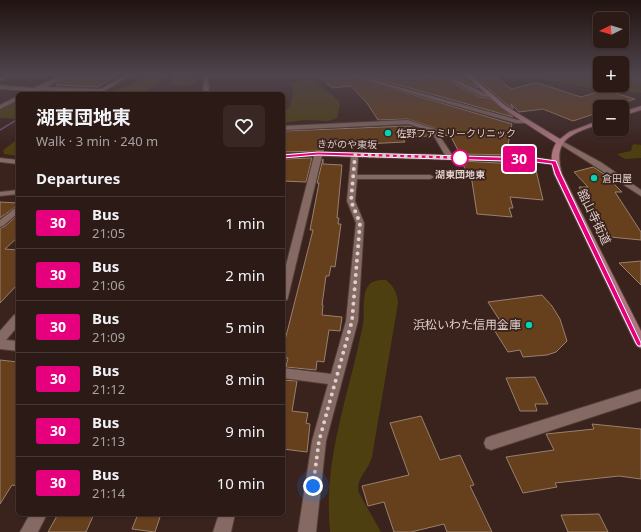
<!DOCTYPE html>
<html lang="en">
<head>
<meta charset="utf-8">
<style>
	body { margin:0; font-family:"Noto Sans","Noto Sans JP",sans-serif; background:#382723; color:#f1f3f6; height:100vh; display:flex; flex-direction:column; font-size:15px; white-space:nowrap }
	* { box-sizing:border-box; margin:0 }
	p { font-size:13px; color:#a6a1a1 }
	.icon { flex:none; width:22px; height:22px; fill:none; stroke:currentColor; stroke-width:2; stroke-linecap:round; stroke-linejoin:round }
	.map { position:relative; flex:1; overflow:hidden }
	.sheet { position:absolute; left:16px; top:92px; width:269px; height:424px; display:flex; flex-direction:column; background:#2c1a16; border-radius:6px; box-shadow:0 1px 3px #0004,0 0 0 1px #483835 }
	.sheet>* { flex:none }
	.badge { padding:0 8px; border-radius:3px; font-size:14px; line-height:26px }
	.needle { width:26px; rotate:265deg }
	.buttons { position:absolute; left:593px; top:12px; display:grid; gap:8px }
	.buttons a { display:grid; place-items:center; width:36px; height:36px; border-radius:6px; background:#2c1a16; box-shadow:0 1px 3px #0004,0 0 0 1px #483835; font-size:20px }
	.you { position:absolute; width:20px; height:20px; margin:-10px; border:3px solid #fff; border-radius:50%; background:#1a73e8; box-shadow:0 0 0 6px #1a73e833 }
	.map>.badge { position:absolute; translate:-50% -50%; box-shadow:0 0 0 2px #fff }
	h2 { padding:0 20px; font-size:15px; line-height:36px }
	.round { display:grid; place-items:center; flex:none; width:42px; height:42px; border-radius:6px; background:#382723 }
	.summary { display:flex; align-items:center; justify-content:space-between; height:68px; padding:0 20px }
	h1 { font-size:19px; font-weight:700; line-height:30px }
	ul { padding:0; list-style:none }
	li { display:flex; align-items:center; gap:12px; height:52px; padding:0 20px; border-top:1px solid #483835 }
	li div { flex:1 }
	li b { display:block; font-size:15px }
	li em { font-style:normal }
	li .badge { min-width:44px; font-weight:700; text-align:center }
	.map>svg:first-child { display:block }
	.green { fill:#4e3f10 }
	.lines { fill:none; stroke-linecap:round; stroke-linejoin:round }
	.stream { fill:#734a6c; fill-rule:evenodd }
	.building { fill:#663f1c; stroke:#98816f }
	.minor-casing { stroke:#523e3a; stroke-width:2 }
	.major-casing { stroke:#523e3a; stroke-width:2 }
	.minor { fill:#856963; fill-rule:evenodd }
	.major { fill:#ad767f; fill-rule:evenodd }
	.line { fill:#e6007e; stroke:#fff }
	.walk { stroke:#dfcecb; stroke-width:4; stroke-dasharray:0 7.2 }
	.poi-dot { fill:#01d5b6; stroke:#3a221d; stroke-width:1.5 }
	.stop-dot { fill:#fff; stroke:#e6007e; stroke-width:2 }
	.labels { text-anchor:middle; stroke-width:3.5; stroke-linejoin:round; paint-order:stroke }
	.far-poi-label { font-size:10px; fill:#dfcecb; stroke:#3a221d; text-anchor:start }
	.far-street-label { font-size:10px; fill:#dfcecb; stroke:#3a221d }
	.far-stop-label { font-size:10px; font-weight:bold; fill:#dfcecb; stroke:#3a221d }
	.street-label { font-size:12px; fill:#dfcecb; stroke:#3a221d }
	.poi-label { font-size:12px; fill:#dfcecb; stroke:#3a221d; text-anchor:end }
</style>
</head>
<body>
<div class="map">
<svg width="641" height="532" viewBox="0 0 641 532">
	<rect width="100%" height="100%" fill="#3a221d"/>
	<path class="green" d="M149,74H171L160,81L157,86L135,94H100L127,87Z
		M196,74V84L171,86L172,75Z
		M520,74H600V85H622V74H641V93L586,88L563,82L531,79Z
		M307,80L315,81L337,99L340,104L337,118L328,121L305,120L283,123V111L290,107L293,93L290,82Z
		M47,90L92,93L32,94Z
		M18,101V119L0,118V110Z
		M18,139V156L4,154L3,150Z
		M634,144L641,145V158L625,159L617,154L631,151L632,146Z
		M386,280C394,287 397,292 398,303L372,457C368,471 355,479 359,493L381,532H330C323,457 349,396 363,324C365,313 361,294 369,285C373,280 380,280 386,280Z"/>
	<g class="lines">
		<path class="stream" d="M592,74L600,75V77L578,74Z
			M622,77L641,78V80L622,79Z
			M84,82L86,83L74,90L72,89Z
			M18,118V120L0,131V129Z"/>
	</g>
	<path class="building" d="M72,74H120L98,87L56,85V83Z
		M317,74H343L512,124L508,145L516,155L460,154L450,135L441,136L435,128L408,119L378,120L367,103L351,86L332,88Z
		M360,74H419L422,76L437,75L480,97L489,98L513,117Z
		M449,74H463L478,88Z
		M472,74H491L512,89L533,83H538L581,97L605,90L635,99L608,107H600V109L597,110L600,112L573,121L543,109L519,112L511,104L513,109L507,105Z
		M408,126L430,132L432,136L402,137L405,142L323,146V151L283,152V131Z
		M312,158L306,182L283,181V159Z
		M323,159V164L342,165L337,218H339L338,224H341L335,267L331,266L329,276H326L322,305H323L322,315L342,317L340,331L329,330L324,362L317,361L316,370L286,367L288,358H283V348L313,230H310L319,183H317Z
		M462,161L533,165L535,166L543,200L510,197L513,208H509L512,217L477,214L471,175H467Z
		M593,167L604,174L622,192H615L641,232V240L610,237L594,209L590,208L579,187H588L574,172Z
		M0,202L18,203V205L0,218Z
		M18,215V237L5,249L18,250V284L0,303V228L4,227Z
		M641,261V285L619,263Z
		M542,295L552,306L560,319L567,341L556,352L547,355L523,357L520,350L508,352L491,325L502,324L488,302Z
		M0,360L18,362V486L12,485L0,504Z
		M535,377L548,404H535L537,411H520L506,378Z
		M283,380L297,381L292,411L308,413L306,423L310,424L307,452L283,449Z
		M421,416L440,460L460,455L474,485L470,486L492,532H447L444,524L411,532H394L384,502L368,506L362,486L409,475L390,423Z
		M592,424L641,429V479L619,476L555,483L557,487L523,493L506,457L554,450L546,434L594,429Z
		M58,514H94L86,532H48Z
		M138,514H161L155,532L132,529Z
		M599,514L608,532H568L561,515Z"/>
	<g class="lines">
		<defs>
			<path id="minor" d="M9,74H16L0,81V78Z
				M64,74H71L46,87L101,89L127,74H134L102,92L94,93L40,90L30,94H23L28,91L0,89V85L34,88Z
				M204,74H208L209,94H203Z
				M344,74H353L518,120L525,119L528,121L525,123H516Z
				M438,74H445L484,93L492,95L489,97L481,96Z
				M18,96V100L0,109V105Z
				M408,120L435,129L453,156C471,156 547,154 558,163L554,165L535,162L358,157L357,175H430L434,177L430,179H357L355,201L364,223L358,321L326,441L316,532H298L312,441L328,384L283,378V368L331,374L346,321L356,223L347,201L351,157L322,156L288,297L287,300L283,301V277L314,156L283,158V154L318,152L445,155L431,131L408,124L283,130V126Z
				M560,140L602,163L641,190V196L596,167L558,143V141Z
				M0,158L18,160V164L0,162Z
				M18,190V194L0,196V192Z
				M18,206V213L3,226L0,227V220Z
				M18,314V326L6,340L18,341V351L0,349V331L14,315Z
				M641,389V401L491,450L486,448L484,443L486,438L491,436Z
				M30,514H47L38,532H20Z
				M219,514H235L231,532H213Z"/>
			<path id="major" d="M464,74H469L506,106L560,139L569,132L600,120V124C571,134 552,139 562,174L641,331V348L637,346L635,343L554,174C551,162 550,153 556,143L502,108Z
				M641,106V110L622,116V112Z"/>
		</defs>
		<use href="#minor" class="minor-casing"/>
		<use href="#major" class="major-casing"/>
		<use href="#minor" class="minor"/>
		<use href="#major" class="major"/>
	</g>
	<linearGradient id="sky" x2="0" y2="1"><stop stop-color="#201310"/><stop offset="0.5" stop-color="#4f444c"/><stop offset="1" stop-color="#4f444c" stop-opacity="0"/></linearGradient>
	<rect width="641" height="149" fill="url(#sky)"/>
	<path class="line" d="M318,152L535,158L556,161L561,174L641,343V346H638L636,343L555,174L552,164L535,162L318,155L283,158L280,156L283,155Z"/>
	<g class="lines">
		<path class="walk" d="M313,486L319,441L352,321L360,223L351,201L355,155L464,158H460"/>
	</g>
	<g class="poi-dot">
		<circle cx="388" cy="133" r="4"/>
		<circle cx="594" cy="178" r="4"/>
		<circle cx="529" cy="325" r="4"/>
	</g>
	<circle class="stop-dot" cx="460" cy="158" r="8"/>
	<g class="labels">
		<g class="far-poi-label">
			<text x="396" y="137">佐野ファミリークリニック</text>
			<text x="602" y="182">倉田屋</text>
		</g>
		<g class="far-street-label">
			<text transform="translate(347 144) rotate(1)" y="4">きがのや東坂</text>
		</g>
		<g class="far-stop-label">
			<text x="460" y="178">湖東団地東</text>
		</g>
		<g class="street-label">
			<text transform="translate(594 217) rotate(64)" y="4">舘山寺街道</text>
		</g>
		<g class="poi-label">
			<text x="521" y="329">浜松いわた信用金庫</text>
		</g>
	</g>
</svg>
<div class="buttons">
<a><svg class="needle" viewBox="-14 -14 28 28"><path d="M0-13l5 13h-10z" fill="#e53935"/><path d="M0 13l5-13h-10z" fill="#a6a1a1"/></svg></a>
<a>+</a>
<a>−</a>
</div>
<div class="you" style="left:313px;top:486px"></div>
<b class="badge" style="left:519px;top:159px;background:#e6007e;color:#fff">30</b>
<section class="sheet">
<div class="summary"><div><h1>湖東団地東</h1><p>Walk · 3 min · 240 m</p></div><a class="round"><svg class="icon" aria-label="heart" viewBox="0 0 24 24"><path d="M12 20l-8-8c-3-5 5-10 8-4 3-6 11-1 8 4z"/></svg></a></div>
<h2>Departures</h2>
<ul>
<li><span class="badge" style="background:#e6007e;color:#fff">30</span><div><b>Bus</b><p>21:05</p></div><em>1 min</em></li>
<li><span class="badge" style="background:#e6007e;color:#fff">30</span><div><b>Bus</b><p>21:06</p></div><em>2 min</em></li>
<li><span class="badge" style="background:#e6007e;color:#fff">30</span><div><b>Bus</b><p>21:09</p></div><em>5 min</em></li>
<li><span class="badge" style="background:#e6007e;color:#fff">30</span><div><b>Bus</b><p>21:12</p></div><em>8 min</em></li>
<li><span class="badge" style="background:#e6007e;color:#fff">30</span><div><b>Bus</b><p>21:13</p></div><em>9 min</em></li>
<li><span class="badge" style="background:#e6007e;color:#fff">30</span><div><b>Bus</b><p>21:14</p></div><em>10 min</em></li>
</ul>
</section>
</div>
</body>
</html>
